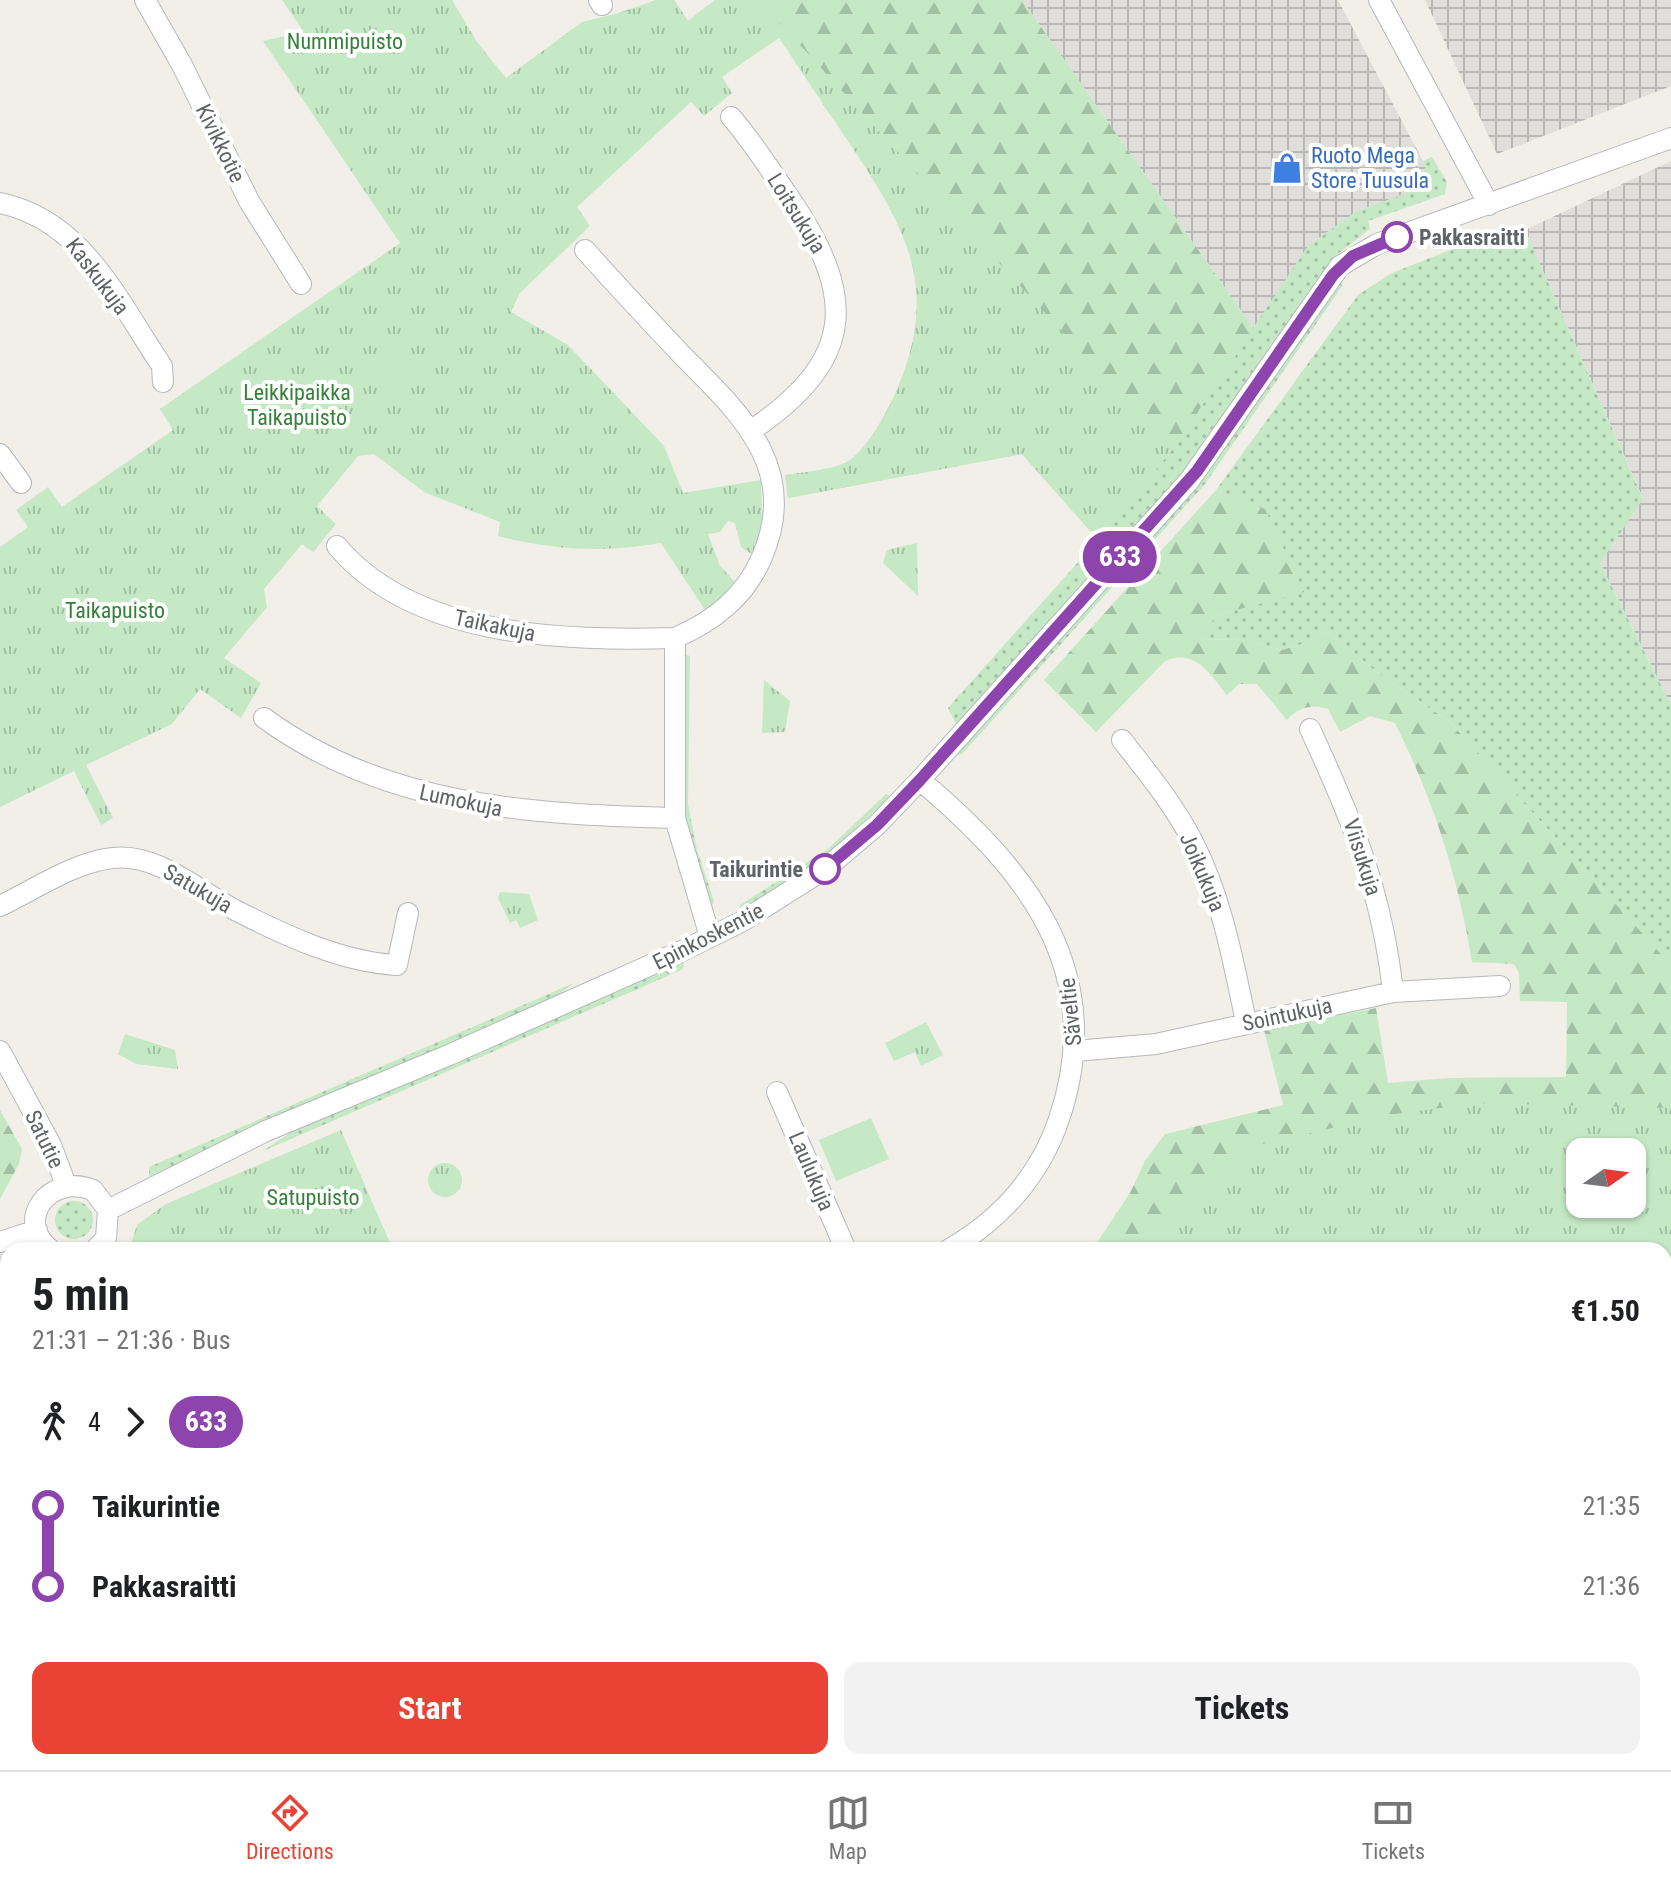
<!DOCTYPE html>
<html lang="en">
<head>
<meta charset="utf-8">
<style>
	body { margin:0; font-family:"Roboto Condensed",sans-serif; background:#f2f2f2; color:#202124; height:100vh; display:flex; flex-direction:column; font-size:30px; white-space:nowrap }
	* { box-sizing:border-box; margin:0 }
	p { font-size:26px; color:#757577 }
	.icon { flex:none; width:44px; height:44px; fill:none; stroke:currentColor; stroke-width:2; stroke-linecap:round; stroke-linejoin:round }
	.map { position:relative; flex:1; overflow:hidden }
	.sheet { position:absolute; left:0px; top:1242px; width:1672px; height:528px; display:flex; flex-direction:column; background:#fff; border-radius:24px 24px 0 0; box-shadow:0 2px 6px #0004 }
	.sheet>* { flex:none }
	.badge { padding:0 16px; border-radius:26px; font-size:28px; line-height:52px }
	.needle { width:52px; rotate:76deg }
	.tools { position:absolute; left:1566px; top:1138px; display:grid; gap:16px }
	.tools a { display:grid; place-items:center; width:80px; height:80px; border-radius:16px; background:#fff; box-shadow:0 2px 6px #0004; font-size:40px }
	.map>.badge { position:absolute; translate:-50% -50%; box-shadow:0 0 0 4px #fff }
	.legs { display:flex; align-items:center; gap:12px; height:88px; padding:0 32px; font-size:26px }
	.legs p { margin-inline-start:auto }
	.head { display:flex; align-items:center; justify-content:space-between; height:136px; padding:0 32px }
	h1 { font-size:44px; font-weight:700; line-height:60px }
	.button { display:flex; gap:16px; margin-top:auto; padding:16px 32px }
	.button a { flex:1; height:92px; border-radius:16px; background:#ea4335; color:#fff; font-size:32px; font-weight:700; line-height:92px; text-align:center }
	.button a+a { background:#f2f2f2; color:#202124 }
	ul { padding:0 32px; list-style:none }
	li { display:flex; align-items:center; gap:28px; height:80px; font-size:30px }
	li i { display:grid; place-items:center; width:12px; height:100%; margin:0 10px; background:currentColor }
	li i::after { content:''; width:20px; height:20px; margin:-10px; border:6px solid; border-radius:50%; background:#fff }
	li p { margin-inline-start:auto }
	li:first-child i { background:linear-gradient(#0000 50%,currentColor 0) }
	li:last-child i { background:linear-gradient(currentColor 50%,#0000 0) }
	.tab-bar { display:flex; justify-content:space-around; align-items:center; height:112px; border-top:2px solid #e0e0e0; background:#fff; font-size:22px; color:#757577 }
	.tab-bar a { display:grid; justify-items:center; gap:4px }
	.tab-bar .selected { color:#ea4335 }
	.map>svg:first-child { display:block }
	.industrial { fill:url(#industrial-grid) }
	.grass { fill:url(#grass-dots) }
	.forest { fill:url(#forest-firs); fill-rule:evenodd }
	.park { fill:url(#park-tufts); fill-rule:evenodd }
	.pitch { fill:#c5e8c5 }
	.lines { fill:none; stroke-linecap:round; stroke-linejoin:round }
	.minor-casing { stroke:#b5b8bc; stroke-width:22 }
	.minor { stroke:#fff; stroke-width:20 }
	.line-1-casing { stroke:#fff; stroke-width:18 }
	.line-1 { stroke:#8e44ad; stroke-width:12 }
	.stop-1-dot { fill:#fff; stroke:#8e44ad; stroke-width:4 }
	.labels { text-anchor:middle; stroke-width:8; stroke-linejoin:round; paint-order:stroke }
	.park-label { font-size:22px; fill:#348238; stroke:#fff }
	.street-label { font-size:22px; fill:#5f6368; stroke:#fff }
	.shop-label { font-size:22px; fill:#366cbe; stroke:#fff; text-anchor:start }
	.stop-label { font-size:22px; font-weight:bold; fill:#5f6368; stroke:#fff; text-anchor:start }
</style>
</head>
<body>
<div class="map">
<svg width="1671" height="1770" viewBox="0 0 1671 1770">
	<defs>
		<pattern id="industrial-grid" width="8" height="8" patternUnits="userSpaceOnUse" patternTransform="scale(2)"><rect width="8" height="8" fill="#e0deda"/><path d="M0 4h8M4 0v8" fill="none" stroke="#b9b8b5"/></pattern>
		<pattern id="grass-dots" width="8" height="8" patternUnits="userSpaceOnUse" patternTransform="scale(2)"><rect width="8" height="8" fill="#c5e8c5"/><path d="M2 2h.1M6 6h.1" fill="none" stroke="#a3c0a4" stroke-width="1.8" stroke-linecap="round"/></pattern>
		<pattern id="forest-firs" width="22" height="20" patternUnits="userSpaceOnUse" patternTransform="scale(2)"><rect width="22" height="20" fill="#c5e8c5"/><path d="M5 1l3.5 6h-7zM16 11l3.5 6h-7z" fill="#a3c0a4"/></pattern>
		<pattern id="park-tufts" width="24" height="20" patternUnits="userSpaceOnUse" patternTransform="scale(2)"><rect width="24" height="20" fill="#c5e8c5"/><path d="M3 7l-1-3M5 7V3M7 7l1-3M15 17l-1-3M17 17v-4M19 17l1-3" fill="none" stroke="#a3c0a4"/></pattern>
	</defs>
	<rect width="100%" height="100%" fill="#f1efe8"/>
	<path class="industrial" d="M1022,0H1338L1426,167L1413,191L1357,211L1308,246L1254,329Z
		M1425,0H1671V86L1497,154Z
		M1671,161V705L1600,563L1643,498L1525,230Z"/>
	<path class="grass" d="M1432,157L1447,182L1445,194L1368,221L1370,229L1334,257L1182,475L956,724L948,708L1098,540L1171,451L1308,246L1357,211L1413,191L1426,167L1423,161Z
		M1525,230L1643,499L1600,563L1671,705V965L1450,722L1379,674L1326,631L1302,644L1282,650L1243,640L1197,639L1217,615L1303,592L1265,510L1216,490L1358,295L1392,273L1473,241Z
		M1338,282L1343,285L1205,484L962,754L956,755Z
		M684,654L690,656L688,804L697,850L714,901L711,907L684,821Z
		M886,794L891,797L810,869L739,909L740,905L828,849Z
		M684,962L683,969L640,988L263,1151L294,1130Z
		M574,983L550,1001L149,1177V1167Z
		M55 1220a19 19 0 1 1 38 0a19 19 0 1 1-38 0Z"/>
	<path class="forest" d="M656,0H674L688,21L715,0H1022L1254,329L1171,451L1090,531L1022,454L788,498L785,475C803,472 828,471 845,463C865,454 889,409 897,389C940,289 907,229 851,145C827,110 803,74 779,38L613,15Z
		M1216,490L1265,509L1304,592L1217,615L1198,639L1243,640L1282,650L1302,644L1326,631L1379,674L1450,722L1671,965V1770H819L831,1762H1664V1250H1092L1130,1193L1146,1159L1165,1134L1283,1105L1264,1030L1376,1008L1388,1083L1448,1078L1566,1077L1567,1002L1520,1001L1519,973L1514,964L1472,962C1458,877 1434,801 1395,723L1370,716L1340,732L1328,709C1312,704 1298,707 1287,720L1257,684H1239L1227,695C1210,674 1195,648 1165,661L1096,732L1044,680ZM1580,1152H1632V1204H1580Z
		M0,1110L22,1149L19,1164L0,1199Z"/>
	<path class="park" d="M282,0H452L477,42L506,78L582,22L631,10L656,0H674L688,21L715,0H759L1171,451L1099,540L1022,454L788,498L785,475C803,472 828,471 845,463C865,454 889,409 898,389C943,283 902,222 844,135C822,103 802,69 779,38L722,77L732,93L704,116L691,102L577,207L590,226L520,293L511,312L568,345L664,446L683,493L761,480L762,526L753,555L741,547L735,523L728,521L720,532L708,534L720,566L738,585L707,613L661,543C604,553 553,550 498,536L500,522L424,492L374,454L358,456L317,506L336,524L313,552L302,544L264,589L267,607L224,658L261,683L241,718L200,689L172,724L86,765L113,818L101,825L74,771L0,807V547L28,527L16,510L48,487L62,507L173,430L160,409L400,243L263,41L304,32Z
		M917,543L918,596L883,563L887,550Z
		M764,680L790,701L785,732L762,733Z
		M500,892L529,894L538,920L520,928L516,920L510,923L498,898Z
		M926,1022L943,1055L921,1066L915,1052L894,1061L885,1043Z
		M125,1034L175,1050L178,1069L136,1064L118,1054Z
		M1477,1103L1671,1108V1770H819L831,1762H1664V1250H1140L1249,1147L1388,1115ZM1580,1152H1632V1204H1580Z
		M341,1130L393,1250H129L137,1225L166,1204Z
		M428 1180a17 17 0 1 1 34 0a17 17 0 1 1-34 0Z
		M0,1378L8,1393V1762H255L268,1770H0Z
		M564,1762H679L680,1770H564Z"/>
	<path class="pitch" d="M396,338L417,365L382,393L361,367Z
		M871,1118L889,1159L836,1181L819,1140Z"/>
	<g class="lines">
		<defs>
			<path id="minor" d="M145,0L182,65L249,201L301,284
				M599,0L602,5
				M1379,0L1489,205
				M731,117C753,142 770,170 789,197C857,297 856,359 752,430
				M0,203C83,220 118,301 162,366L163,382
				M585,250C616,285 648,319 680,353C738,412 801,466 762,557C745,597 714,621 675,638V818L710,937
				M0,454L21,483
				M337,546C414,638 565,641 675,638
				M264,718C386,807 530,814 675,818
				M1310,729C1352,820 1382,891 1393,992
				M1122,740C1147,772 1174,805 1192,840C1222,898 1233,960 1246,1022
				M920,780C1028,871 1109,972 1059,1119C1040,1176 1000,1220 948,1250
				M0,906C34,890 74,862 113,858C157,853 197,890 235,910C284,935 341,962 397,965L408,913
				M0,1051L51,1145L66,1185
				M1075,1051L1156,1044L1393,992L1500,986
				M777,1092L846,1250
				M108,1210L266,1131L449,1055L684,950L741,922L825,869L877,825L920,780L1189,481L1340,266L1377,244L1671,138
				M0,1242L37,1230
				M51,1250C13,1222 49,1172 93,1190L108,1210L106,1238L95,1250"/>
		</defs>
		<use href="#minor" class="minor-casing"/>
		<use href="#minor" class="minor"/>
	</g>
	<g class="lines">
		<defs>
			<path id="line-1" d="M825,869L877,825L920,780L1197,471L1333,275L1353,256L1397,237"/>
		</defs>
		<use href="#line-1" class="line-1-casing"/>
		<use href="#line-1" class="line-1"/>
	</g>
	<defs>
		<symbol id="shop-bare" viewBox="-9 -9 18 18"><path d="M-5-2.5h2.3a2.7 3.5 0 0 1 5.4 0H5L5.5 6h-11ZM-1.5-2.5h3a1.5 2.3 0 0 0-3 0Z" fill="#3f7fe0" stroke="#fff" stroke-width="2.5" paint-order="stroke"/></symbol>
	</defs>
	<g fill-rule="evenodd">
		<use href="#shop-bare" x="1265" y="146" width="44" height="44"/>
	</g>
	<g class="stop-1-dot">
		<circle cx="1397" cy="237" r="14"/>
		<circle cx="825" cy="869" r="14"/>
	</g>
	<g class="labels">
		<g class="park-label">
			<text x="345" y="49">Nummipuisto</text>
			<text x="297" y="400">Leikkipaikka<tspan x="297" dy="25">Taikapuisto</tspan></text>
			<text x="115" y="618">Taikapuisto</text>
			<text x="313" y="1205">Satupuisto</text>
		</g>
		<g class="street-label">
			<text transform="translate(221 143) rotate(64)" y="8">Kivikkotie</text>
			<text transform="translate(797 213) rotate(58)" y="8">Loitsukuja</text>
			<text transform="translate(98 276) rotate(53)" y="8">Kaskukuja</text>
			<text transform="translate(495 625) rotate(12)" y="8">Taikakuja</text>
			<text transform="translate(461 800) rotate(12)" y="8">Lumokuja</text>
			<text transform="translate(1363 857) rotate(72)" y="8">Viisukuja</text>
			<text transform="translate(1203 872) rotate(67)" y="8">Joikukuja</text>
			<text transform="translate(198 888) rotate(30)" y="8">Satukuja</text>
			<text transform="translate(708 936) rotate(-27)" y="8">Epinkoskentie</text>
			<text transform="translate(1070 1012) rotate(-96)" y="8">Säveltie</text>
			<text transform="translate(1287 1014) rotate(-12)" y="8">Sointukuja</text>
			<text transform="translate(45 1139) rotate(64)" y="8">Satutie</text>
			<text transform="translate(812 1171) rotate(67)" y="8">Laulukuja</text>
		</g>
		<g class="shop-label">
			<text x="1311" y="163">Ruoto Mega<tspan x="1311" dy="25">Store Tuusula</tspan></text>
		</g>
		<g class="stop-label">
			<text x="1419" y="245">Pakkasraitti</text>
			<text x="803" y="877" text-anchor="end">Taikurintie</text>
		</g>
	</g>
</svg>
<div class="tools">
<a><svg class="needle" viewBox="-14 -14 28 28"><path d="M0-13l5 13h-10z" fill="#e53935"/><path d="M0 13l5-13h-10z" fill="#757577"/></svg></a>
</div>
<b class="badge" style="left:1120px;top:557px;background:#8e44ad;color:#fff">633</b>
<section class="sheet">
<div class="head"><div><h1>5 min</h1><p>21:31 – 21:36 · Bus</p></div><b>€1.50</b></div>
<div class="legs"><svg class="icon" aria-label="walk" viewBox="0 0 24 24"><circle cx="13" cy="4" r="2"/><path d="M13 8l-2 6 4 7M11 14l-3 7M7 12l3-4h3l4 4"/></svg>4<svg class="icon" aria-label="forward" viewBox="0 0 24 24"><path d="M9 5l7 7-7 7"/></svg><b class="badge" style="background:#8e44ad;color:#fff">633</b></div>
<ul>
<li><i style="color:#8e44ad"></i><b>Taikurintie</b><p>21:35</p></li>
<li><i style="color:#8e44ad"></i><b>Pakkasraitti</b><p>21:36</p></li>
</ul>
<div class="button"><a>Start</a><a>Tickets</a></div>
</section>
</div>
<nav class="tab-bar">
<a class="selected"><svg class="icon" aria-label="directions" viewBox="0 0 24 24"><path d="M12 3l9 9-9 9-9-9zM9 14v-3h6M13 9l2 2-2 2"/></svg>Directions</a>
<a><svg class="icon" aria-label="map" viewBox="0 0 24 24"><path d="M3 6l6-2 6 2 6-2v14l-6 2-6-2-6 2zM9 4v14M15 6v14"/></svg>Map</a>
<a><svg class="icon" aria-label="tickets" viewBox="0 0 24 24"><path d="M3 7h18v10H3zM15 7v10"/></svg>Tickets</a>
</nav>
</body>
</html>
